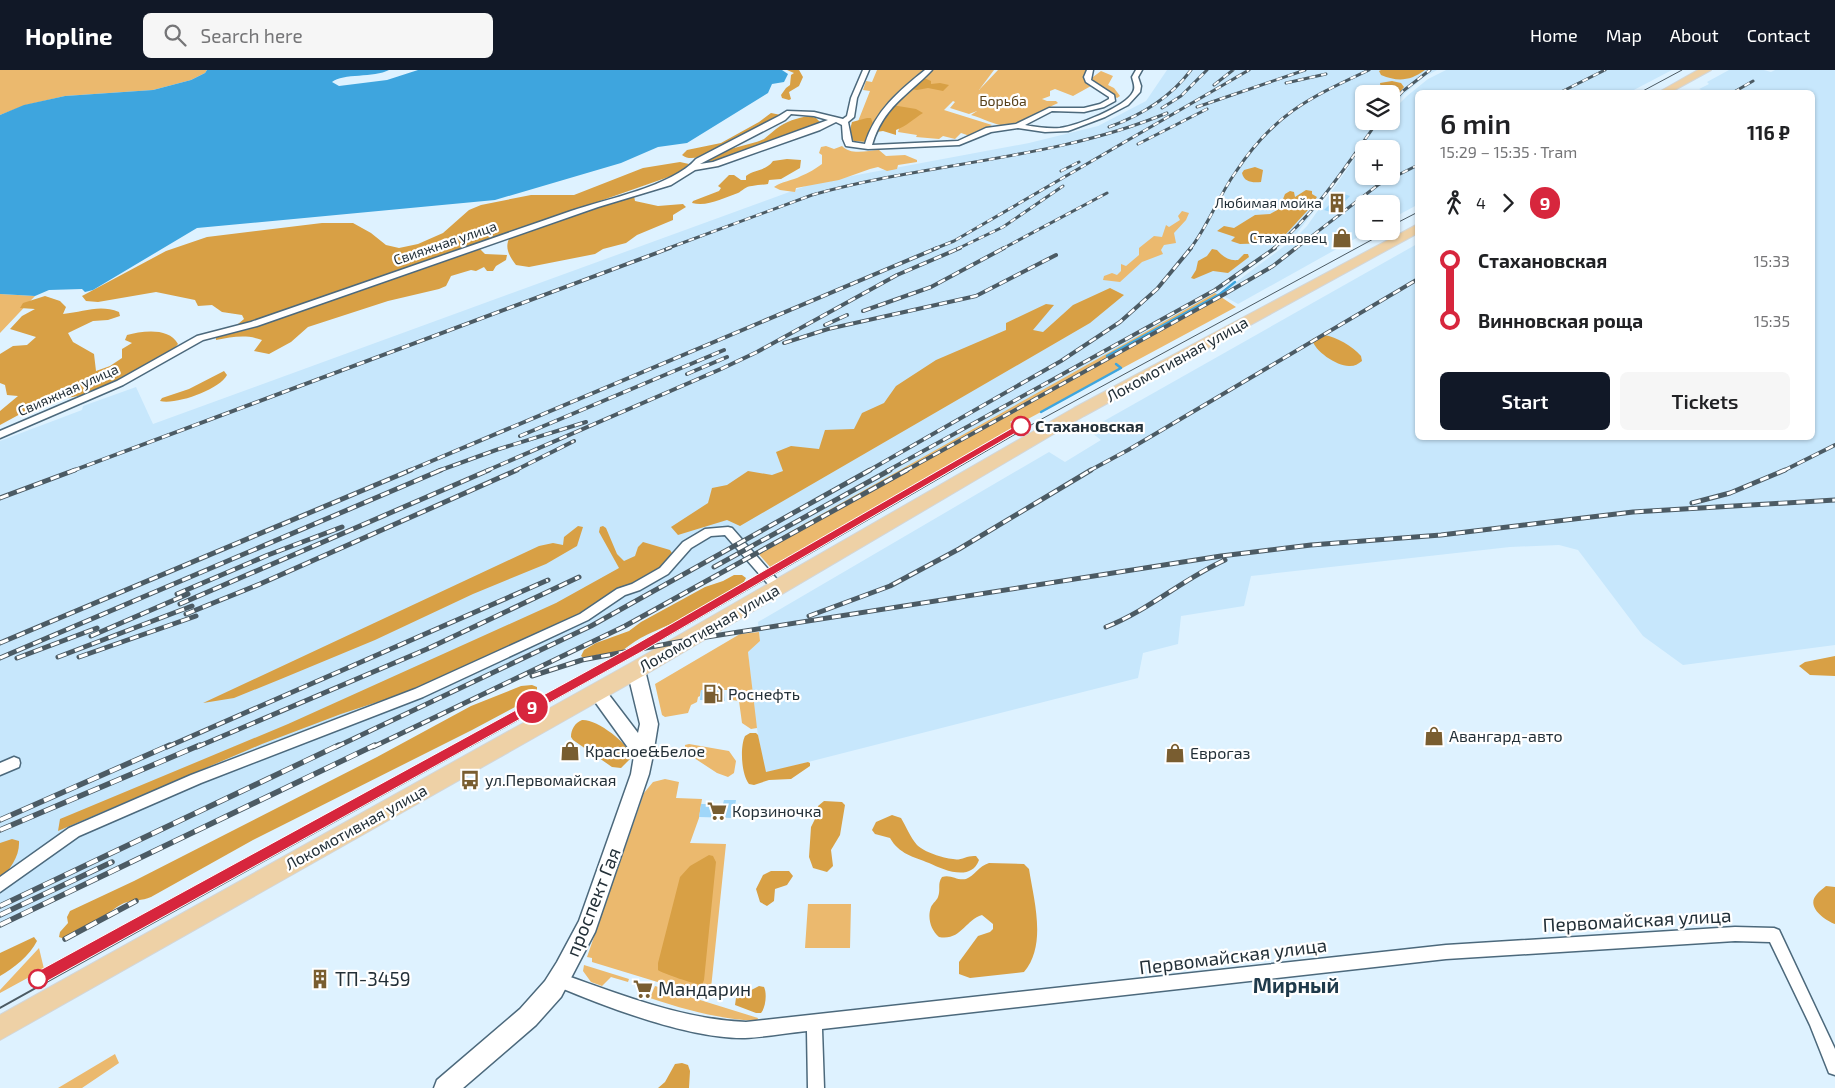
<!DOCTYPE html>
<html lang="en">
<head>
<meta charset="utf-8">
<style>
	body { margin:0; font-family:"Exo 2",sans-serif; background:#f6f6f6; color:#202124; height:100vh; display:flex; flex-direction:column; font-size:19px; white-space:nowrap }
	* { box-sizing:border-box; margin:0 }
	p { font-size:16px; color:#757577 }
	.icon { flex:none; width:28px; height:28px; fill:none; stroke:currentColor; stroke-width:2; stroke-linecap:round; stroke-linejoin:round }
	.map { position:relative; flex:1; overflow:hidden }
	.sheet { position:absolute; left:1415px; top:20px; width:400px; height:350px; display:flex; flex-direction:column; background:#fff; border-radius:8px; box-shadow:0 1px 4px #0004 }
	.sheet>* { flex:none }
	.badge { padding:0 10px; border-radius:16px; font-size:18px; line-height:32px }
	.buttons { position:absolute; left:1355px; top:15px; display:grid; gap:10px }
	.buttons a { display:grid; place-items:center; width:45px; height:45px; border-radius:8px; background:#fff; box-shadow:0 1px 4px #0004; font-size:25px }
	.map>.badge { position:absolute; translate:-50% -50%; box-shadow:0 0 0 2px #fff }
	.legs { display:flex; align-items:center; gap:8px; height:55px; padding:0 25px; font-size:16px }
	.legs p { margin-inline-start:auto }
	.summary { display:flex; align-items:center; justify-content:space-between; height:85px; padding:0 25px }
	h1 { font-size:28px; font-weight:600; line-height:38px }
	.primary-button { display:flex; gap:10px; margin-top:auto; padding:10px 25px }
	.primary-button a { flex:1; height:58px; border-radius:8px; background:#111827; color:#fff; font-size:20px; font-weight:600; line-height:58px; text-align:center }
	.primary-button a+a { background:#f6f6f6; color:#202124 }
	ul { padding:0 25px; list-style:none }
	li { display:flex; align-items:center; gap:18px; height:60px; font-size:19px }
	li i { display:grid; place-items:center; width:8px; height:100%; margin:0 6px; background:currentColor }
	li i::after { content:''; width:12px; height:12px; margin:-6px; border:4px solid; border-radius:50%; background:#fff }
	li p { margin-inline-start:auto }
	li:first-child i { background:linear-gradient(#0000 50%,currentColor 0) }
	li:last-child i { background:linear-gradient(currentColor 50%,#0000 0) }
	header { display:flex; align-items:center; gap:30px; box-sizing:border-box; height:70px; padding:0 25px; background:#111827; color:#fff }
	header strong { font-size:24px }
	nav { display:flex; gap:28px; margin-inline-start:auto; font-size:18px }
	.search { width:350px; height:45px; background:#f6f6f6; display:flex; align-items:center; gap:12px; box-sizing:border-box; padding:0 18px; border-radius:8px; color:#757577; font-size:19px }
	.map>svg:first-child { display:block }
	.built { fill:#c7e7fc; fill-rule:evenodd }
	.green { fill:#ebb96e }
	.forest { fill:#d8a045 }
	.water { fill:#3ea5de }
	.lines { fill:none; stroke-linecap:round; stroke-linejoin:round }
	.stream { stroke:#3ea5de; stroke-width:2.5 }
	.building { fill:#9fd6f9 }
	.minor-casing { stroke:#4c697c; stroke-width:3 }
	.secondary-casing { stroke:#4c697c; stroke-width:3 }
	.primary-casing { stroke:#d3d6d7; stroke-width:2 }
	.minor { fill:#fff; fill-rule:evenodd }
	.secondary { fill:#fff; fill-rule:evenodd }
	.primary { fill:#eed1a6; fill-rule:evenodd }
	.tram-far1 { stroke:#4c5b64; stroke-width:1 }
	.tram { stroke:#4c5b64; stroke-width:2 }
	.rail-far3-casing { stroke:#4c5b64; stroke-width:3 }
	.rail-far2-casing { stroke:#4c5b64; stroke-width:4 }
	.rail-far1-casing { stroke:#4c5b64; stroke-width:5 }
	.rail-casing { stroke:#4c5b64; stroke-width:5.5 }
	.rail-far3 { stroke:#fff; stroke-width:2; stroke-dasharray:6; stroke-linecap:butt }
	.rail-far2 { stroke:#fff; stroke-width:2.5; stroke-dasharray:8; stroke-linecap:butt }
	.rail-far1 { stroke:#fff; stroke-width:3; stroke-dasharray:9; stroke-linecap:butt }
	.rail { stroke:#fff; stroke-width:4; stroke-dasharray:12; stroke-linecap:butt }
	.line-1 { fill:#d7263d; stroke:#fff }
	.stop-1-dot { fill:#fff; stroke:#d7263d; stroke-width:2.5 }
	.labels { text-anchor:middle; stroke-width:4.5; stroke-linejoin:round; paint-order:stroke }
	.far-park-label { font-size:14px; fill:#57401a; stroke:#fff }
	.far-poi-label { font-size:14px; fill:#233038; stroke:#fff; text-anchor:end }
	.far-street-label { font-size:14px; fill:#233038; stroke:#fff }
	.street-label { font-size:16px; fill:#233038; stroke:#fff }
	.stop-label { font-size:16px; font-weight:bold; fill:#233038; stroke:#fff; text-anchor:start }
	.poi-label { font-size:16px; fill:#233038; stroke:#fff; text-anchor:start }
	.near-street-label { font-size:19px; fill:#233038; stroke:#fff }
	.near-poi-label { font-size:19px; fill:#233038; stroke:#fff; text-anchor:start }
	.near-neighbourhood-label { font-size:21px; font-weight:bold; fill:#1f3a4b; stroke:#fff }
</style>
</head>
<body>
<header>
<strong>Hopline</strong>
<div class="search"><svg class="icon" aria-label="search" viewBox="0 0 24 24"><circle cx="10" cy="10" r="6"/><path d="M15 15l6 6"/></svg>Search here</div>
<nav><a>Home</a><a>Map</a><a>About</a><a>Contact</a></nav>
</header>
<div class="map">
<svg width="1835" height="1018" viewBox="0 0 1835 1018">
	<rect width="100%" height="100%" fill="#def2ff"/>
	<path class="built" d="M1167,0H1437L1424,7L1403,25L1391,41V24H1364V51H1391V42L1407,26L1428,9L1446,0H1672L1630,22H1418L1417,135L1391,149V134H1364V161H1369L1238,234L1220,224L1294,169L1307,156L1360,81L1297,163L1217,223L1223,228L626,558L0,857V371L82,340L83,336L136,317L153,354L814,113L1029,73L1098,56L1146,31ZM1364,79H1391V106H1364Z
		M1729,0H1764L1771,2L1775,0H1835V575L1683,595L1643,566L1578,480L1559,475L1510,477L1251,506L1244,536L1181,546L1178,574L1143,583L1138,608L765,703L755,648L748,582L760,571L758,552L1049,382L1065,392L1101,370L1088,360L1417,174L1418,368H1812V22H1707L1699,19L1709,14L1707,12Z"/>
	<path class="green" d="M0,0H207L205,3L191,10L153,20L65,26L26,35L0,45Z
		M877,0H926L905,16L885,36L873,55L857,54L870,21L863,20L866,11L872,12Z
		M932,0H994L979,20L998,0H1088L1084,8L1091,16L1073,26L1055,19L1050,21V26L1042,29L1047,31H1056L1058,33C1049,37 1014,57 1006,56C994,55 982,48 971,45L977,41L969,44L950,38L955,32L953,31L944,40L992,55L970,66L961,63L955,69L943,66L939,69L916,67L917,65L898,62L900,55L889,37Z
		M1101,1L1113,6L1108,15L1114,18L1120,26L1117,28L1089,10Z
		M826,76L834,79L842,76C851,86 869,80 879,80L886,86L905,85L917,90V92L898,95L897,99L887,101L878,97L870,99L839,110L796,118L795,122L780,120L774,117C782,111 792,111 801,106C809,103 815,99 822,94V85L819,83L821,77Z
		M1182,141L1189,143L1186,150L1174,163L1176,173L1164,175L1161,180L1163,184L1142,192L1120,212L1103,210L1104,206L1112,203L1117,205L1121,201V194L1126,196L1139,185V178L1154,166L1162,167L1166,155L1169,157L1180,150L1178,146Z
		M1215,223L1236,237L1026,350L1020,346L1010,352L1015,356L771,498L756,481Z
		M0,224L35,226L0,263Z
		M759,562L760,571L748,582L757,658L751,659L742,653L739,631L732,630L730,620H701L700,626L698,627L697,632L691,635L688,643L665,647L662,645L655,614L740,564Z
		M689,674L729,681L736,691L734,703L728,707L717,703L685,682V675Z
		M665,709L679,712L676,728L702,729L699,748L690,773L726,774L710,928L592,892V888L587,887L644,723L653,712Z
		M808,834H851L850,878H805Z
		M39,878L44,899L0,923V920Z
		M584,895L629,909L628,912L611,907L602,916L591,912L583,901Z
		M655,916L758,948L757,951C719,949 686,940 650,928Z
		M115,984L119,993L82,1018H58Z"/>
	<path class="forest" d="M787,0H799L803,7L799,16L789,22L791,29L789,30L782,28L781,25L786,18L790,15L791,5L794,3Z
		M1381,0H1425C1410,11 1398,12 1381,5L1379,1Z
		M924,8L931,11V14L940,13L949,15L943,21L928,18L917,20L911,19Z
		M1392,11L1401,13L1404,17L1400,22L1374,24L1381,19L1380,13Z
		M892,35L916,39L923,43C913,49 907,56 896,60V65L883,61L876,62L878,54Z
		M771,43L781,45L706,84C699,87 690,91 682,85L687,80L721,73L759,52Z
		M809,46L816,48L821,53L719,90L709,92L708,90C724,77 746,77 764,69C768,66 772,62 776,59C786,51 797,48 809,46Z
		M867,48H871L873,54L866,72L854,71L848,67L852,52Z
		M787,89L801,90L800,98L781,109L769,110L768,114C762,115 757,115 752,116C746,116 742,121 738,123C723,128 708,137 692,133L693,131L719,121L721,118L718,116L729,105H734L741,110H746V106C755,99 766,101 773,91Z
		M680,92L689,94L677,104L241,257L238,254L244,249L242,245L222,242L212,235L198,236L195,230L156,222L98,232L86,231L82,226L166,181L207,167L322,153H353L371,163L386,175L399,178L418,174L443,163L469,140L481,135L531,125H574L643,98Z
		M1255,97L1263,100L1261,112C1252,113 1244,112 1242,103L1244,100Z
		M1306,120L1312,121V124L1317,127L1308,140L1286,164L1273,173L1240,174L1231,171L1235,167L1217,161L1224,156L1234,158L1255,145L1270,144L1279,139L1285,124L1290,121L1294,122L1295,127Z
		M631,126H634L635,131L658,136L683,134L686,137L673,145V150L637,165L626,173L603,179L595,184L529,197L516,195C509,186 504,177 510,167Z
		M479,178L485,184L507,185L506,190L496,196L493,201H487L484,197L476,201L471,200L451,206L446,216L439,219L388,231L308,257L291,272L269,284L254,281L262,270C246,264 232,267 216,270V267Z
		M1212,179L1217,180C1223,187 1229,191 1238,190L1244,184H1248L1249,187L1228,203L1213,201L1194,209L1191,208L1196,200L1198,191L1207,186Z
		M1110,218L1124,225L1090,253L740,456L727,450L678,465L671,457L708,433L712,418L727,415L748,401L772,405L783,401L776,382L791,376L819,379L825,360L854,359L862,343L884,333L896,316L936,290L1006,260V253L1046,234L1054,235L1033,260L1043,262L1073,235Z
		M45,226L60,231L66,237L63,244C84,242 99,234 119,242L120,246L108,250L93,251L68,263L73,272L94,284L96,301L110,296L122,288V279L132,273L125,270L127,265C142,261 169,257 178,274L172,281C151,292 85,332 64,327L70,319L61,318L49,335L36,341L24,342L0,355V341L18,326L7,325L5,315L0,313V284L13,276L27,275L36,267L10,259L22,246L35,239L20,238L23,233Z
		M1324,265C1337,267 1352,276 1361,286L1362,291C1358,294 1355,296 1350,296C1338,297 1314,281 1312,269Z
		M224,301L227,305C219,320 176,335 160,331L162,328L189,319Z
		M578,456L583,457L577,476L546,494L473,524L375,570L281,609L234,628L203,633L539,476L553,473L563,475L564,467Z
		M603,456L606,458L617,484L624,491L635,486L638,477L643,472L670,480L672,483L660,499L637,513L612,522L577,545L423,617L341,644L262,674L58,761L60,749L288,654L556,533L619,498L599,462L600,457Z
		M734,505H742L746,508C737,530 662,556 639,569C628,575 619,586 606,588L601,584L584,588L581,586L584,580L596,573L629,561L641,552L705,517L723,511Z
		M1835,586V606L1810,605L1799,596L1805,592Z
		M532,615L537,617V624L534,627L472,660L253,770L151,827C142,831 133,830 124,833C108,840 77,875 59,867L60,862L68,853L67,847L70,841L134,811L377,687L471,636L521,616Z
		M582,650C597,649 628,673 632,687L621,698L612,697L573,670L571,667C571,659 575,653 582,650Z
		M750,663H756L758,665L766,702L808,692L810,693V696L791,709L769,710L754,715L749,714C741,704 740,676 745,666Z
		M824,731L842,732L845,735L840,765L831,780L833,796L827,802L813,798L809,787L811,757L816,747L818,736Z
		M892,745L901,748C906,756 910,767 917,775C924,782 943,788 953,789C961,791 967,785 976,786L979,790C971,812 944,800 929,793C914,787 899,784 890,768L875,764L872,760L876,752Z
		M12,769L19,771C20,786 10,800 0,809V773Z
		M709,785L713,786L716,792L704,910L702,915C697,915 661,903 658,900V893L680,807L690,796Z
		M989,793L1024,794L1029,799C1034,831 1047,875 1024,902L970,908L959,904V892L978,866L990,862L993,859V854L982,845C965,850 961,871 939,867C931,860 927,848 931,837C933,833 937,830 938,827C941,819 937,814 942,807C951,804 957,811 966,809C974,806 979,796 989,793Z
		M771,801H789L793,806L787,815L775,819L774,831L767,836L760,832L756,819L763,805Z
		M1826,816L1835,817V854C1825,850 1805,837 1817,824C1819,821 1823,819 1826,816Z
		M34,867L37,871C30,885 13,899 0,906V883Z
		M759,916L764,917C767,923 766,937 761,943H756L735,935L736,928Z
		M682,993L688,995L690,1001L689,1018H658L665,1012L675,994Z"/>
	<path class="water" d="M207,0H389C374,8 343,3 332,12L339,16L387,10L418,0H782L788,4L784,12L772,14L768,23L687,73L658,77L621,93L495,130L197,158L93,220L85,222L82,219L49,220L35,226L0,224V45L24,35L65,26L153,20L191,10L205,3Z"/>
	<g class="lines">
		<path class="stream" d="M1107,286L1220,224L1235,212
			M1041,342L1121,298L1116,294"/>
	</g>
	<path class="building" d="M1341,123L1350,126L1334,143L1324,140Z
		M701,620H724L725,631L700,630Z
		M724,730H736L733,748L699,747L701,734H723Z
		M323,901L328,910L318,918L313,908Z"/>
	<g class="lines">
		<defs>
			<path id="minor" d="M863,0H869L857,28L854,47L848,52L852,72L865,74C875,41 899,21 925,0H932C907,26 883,37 872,75L958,71L986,58L1016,54L1049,38H1084L1100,34L1109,29V27L1086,12L1084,7L1087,0H1093L1091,10L1114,25L1115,31L1104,37L1084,42L1052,41L1025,55C1036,57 1049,59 1060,58C1076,56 1126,37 1133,22C1136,17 1133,12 1132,7L1136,0H1142L1138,7L1141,16L1140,22L1128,35L1105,47L1068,61L1045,62L1018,58L991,62L959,75L868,79L846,76L843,69L842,55L836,52L820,60L718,96L695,100L671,115L598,137L257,256L203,270L123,315L0,368V361L117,311L197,266L251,252C358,215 464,178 571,141C606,129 673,116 696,89L779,46L787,41L814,42L843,49L847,46L851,28ZM791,44L814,46L828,50L713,92L700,94L785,50Z
				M728,457L732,458L782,515L784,518L782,521H774L725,465L711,466L691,478L668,504L640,520L625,525L588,550L423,627L201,713L79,766L0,822V807L69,758L191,705L415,619L580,544L617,519L632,514L660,498L683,472L705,459Z
				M14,687L19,689L20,693L19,697L0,705V693Z
				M1735,857L1774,858L1779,860L1835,979V1005L1829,1003L1810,955L1770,872L1735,871L1446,889L822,959L824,1018H808L807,961C786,963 766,967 745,968C689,969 606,937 554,915L552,910L554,905L559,903C620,924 680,949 746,952L1446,875Z"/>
			<path id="secondary" d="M636,593L642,595L645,600L658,654L653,685L649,704L595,862L561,927L536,955L463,1018H434L437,1010L520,939L545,911L557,892L579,851L631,704L634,686L588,622L591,617L597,614L603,617L638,663L640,654L627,600L630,595Z"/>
			<path id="primary" d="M1698,0H1711L1671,22H1659Z
				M1418,154V163L1084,346L643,606L0,970V945L629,594L1074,338Z"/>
		</defs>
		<use href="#minor" class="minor-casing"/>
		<use href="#secondary" class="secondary-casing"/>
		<use href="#primary" class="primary-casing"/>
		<use href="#minor" class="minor"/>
		<use href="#secondary" class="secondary"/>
		<use href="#primary" class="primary"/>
		<path class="tram-far1" d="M1641,22L1682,0
			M1391,156L1418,142
			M470,677L651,576L1038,351L1388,161"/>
		<path class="tram" d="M0,938L472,675"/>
		<defs>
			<path id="rail-far3" d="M1286,13L1326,4
				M1214,15L1233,0
				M1561,22L1605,0
				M1734,22L1753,11
				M1391,34L1403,21L1430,0
				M1197,37L1305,0
				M1162,38L1181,26L1207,0
				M1109,57C1142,45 1170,28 1191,0
				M1138,74L1207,39
				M1061,101L1079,92
				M666,179L812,125C929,92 1054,90 1167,43
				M934,179L954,171L1249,0
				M957,179L1003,157L1063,116
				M1002,179L1107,123
				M1190,179C1208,156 1218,127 1235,103C1274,44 1307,29 1369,0
				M1273,179C1316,143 1346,96 1378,51
				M1295,179L1378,115L1418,95"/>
			<path id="rail-far2" d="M863,241L931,217L1004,178
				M825,255L847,245
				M784,273L828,259L976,226L1056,185
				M687,304L727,287
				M520,366L724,280
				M72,401L670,178
				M408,401L937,178
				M438,401L496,380L586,352
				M486,401L721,299L757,282L897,205L960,178
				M514,401L574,371
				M868,401L1061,291L1120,252L1157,219L1191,178
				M887,401L1215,220L1275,178
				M905,401L1223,225L1273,196L1296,178
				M1089,401L1128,380L1418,209
				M1783,401L1835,375"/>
			<path id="rail-far1" d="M0,428L75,400
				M1692,433L1730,423L1785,400
				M714,497L890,400
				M177,524L268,485L342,457
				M180,534L489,400
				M186,544L260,514L517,400
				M809,546L890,516L959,479L1091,400
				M1106,557C1149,540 1183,509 1225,490
				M91,566L188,524
				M0,573L411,400
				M58,587L192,536
				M79,587L196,546
				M0,588L441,400
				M17,588L97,558
				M532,606L582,590L688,570L1221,486L1311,475L1441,465L1633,442L1835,430
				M167,677L548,510
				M197,677L427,579L579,507
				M336,677L591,556L870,400
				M373,677L625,556L907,400"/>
			<path id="rail" d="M0,750L170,675
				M0,760L200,675
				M0,836L339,675
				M0,845L112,792
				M0,855L375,675
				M65,869L136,831"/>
		</defs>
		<use href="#rail-far3" class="rail-far3-casing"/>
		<use href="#rail-far2" class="rail-far2-casing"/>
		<use href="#rail-far1" class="rail-far1-casing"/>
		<use href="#rail" class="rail-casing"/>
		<use href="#rail-far3" class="rail-far3"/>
		<use href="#rail-far2" class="rail-far2"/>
		<use href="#rail-far1" class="rail-far1"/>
		<use href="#rail" class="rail"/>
	</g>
	<path class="line-1" d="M1021,353L1025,356L1024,358L641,582L42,914L38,915L33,914L31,909L33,904L633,576Z"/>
	<defs>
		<symbol id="building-bare" viewBox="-9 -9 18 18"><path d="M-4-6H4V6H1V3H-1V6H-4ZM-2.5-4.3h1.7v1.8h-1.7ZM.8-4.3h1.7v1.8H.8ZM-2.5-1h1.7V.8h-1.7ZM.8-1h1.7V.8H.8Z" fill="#795d30" stroke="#fff" stroke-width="2.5" paint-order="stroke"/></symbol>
		<symbol id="shop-bare" viewBox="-9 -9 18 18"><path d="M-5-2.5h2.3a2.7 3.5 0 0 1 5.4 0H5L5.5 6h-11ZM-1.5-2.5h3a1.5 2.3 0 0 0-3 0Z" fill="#795d30" stroke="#fff" stroke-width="2.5" paint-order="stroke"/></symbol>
		<symbol id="fuel-bare" viewBox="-9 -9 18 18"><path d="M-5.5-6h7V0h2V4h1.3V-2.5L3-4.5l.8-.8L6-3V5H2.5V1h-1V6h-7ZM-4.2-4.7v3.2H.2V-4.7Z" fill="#795d30" stroke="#fff" stroke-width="2.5" paint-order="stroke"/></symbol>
		<symbol id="bus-bare" viewBox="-9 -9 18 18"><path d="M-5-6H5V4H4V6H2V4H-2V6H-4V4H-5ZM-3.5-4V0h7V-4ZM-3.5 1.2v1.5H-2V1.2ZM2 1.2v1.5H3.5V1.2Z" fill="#795d30" stroke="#fff" stroke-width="2.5" paint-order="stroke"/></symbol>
		<symbol id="supermarket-bare" viewBox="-9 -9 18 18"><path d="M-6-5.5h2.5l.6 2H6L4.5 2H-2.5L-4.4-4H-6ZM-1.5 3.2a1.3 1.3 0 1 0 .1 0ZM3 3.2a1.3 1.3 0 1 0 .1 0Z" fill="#795d30" stroke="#fff" stroke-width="2.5" paint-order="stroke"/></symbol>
	</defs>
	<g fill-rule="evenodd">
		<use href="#building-bare" x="1323" y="119" width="28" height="28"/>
		<use href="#shop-bare" x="1328" y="154" width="28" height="28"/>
		<use href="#fuel-bare" x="699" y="610" width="28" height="28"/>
		<use href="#shop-bare" x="1420" y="652" width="28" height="28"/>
		<use href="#shop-bare" x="556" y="667" width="28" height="28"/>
		<use href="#shop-bare" x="1161" y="669" width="28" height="28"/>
		<use href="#bus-bare" x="456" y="696" width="28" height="28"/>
		<use href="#supermarket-bare" x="703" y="727" width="28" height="28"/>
		<use href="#building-bare" x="306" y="895" width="28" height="28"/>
		<use href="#supermarket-bare" x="629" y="905" width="28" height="28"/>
	</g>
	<g class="stop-1-dot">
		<circle cx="1021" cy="356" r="9"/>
		<circle cx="38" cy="909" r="9"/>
	</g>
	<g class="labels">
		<g class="far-park-label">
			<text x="1003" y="36">Борьба</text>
		</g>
		<g class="far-poi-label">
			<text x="1322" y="138">Любимая мойка</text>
			<text x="1327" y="173">Стахановец</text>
		</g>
		<g class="far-street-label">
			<text transform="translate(445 173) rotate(-19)" y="5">Свияжная улица</text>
			<text transform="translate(68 320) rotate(-24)" y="5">Свияжная улица</text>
		</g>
		<g class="street-label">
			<text transform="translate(1177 289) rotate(-29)" y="6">Локомотивная улица</text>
			<text transform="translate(709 558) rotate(-30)" y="6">Локомотивная улица</text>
			<text transform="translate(356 757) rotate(-29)" y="6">Локомотивная улица</text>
		</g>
		<g class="stop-label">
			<text x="1035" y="362">Стахановская</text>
		</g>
		<g class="poi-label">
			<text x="728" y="630">Роснефть</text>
			<text x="1449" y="672">Авангард-авто</text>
			<text x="585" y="687">Красное&amp;Белое</text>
			<text x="1190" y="689">Еврогаз</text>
			<text x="485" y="716">ул.Первомайская</text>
			<text x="732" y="747">Корзиночка</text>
		</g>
		<g class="near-street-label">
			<text transform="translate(593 832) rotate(-68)" y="7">проспект Гая</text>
			<text transform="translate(1637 850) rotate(-3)" y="7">Первомайская улица</text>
			<text transform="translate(1233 886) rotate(-7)" y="7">Первомайская улица</text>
		</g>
		<g class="near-poi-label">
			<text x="335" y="916">ТП-3459</text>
			<text x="658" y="926">Мандарин</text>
		</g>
		<g class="near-neighbourhood-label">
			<text x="1296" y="923">Мирный</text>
		</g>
	</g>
</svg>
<div class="buttons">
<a><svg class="icon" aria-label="layers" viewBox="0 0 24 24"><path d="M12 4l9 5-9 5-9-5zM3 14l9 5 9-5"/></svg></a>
<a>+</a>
<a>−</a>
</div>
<b class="badge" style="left:532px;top:637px;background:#d7263d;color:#fff">9</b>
<section class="sheet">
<div class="summary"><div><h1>6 min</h1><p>15:29 – 15:35 · Tram</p></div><b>116 ₽</b></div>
<div class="legs"><svg class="icon" aria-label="walk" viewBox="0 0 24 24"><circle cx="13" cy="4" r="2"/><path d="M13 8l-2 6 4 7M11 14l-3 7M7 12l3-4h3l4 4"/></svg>4<svg class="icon" aria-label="forward" viewBox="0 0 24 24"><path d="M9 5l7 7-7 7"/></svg><b class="badge" style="background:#d7263d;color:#fff">9</b></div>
<ul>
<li><i style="color:#d7263d"></i><b>Стахановская</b><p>15:33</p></li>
<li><i style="color:#d7263d"></i><b>Винновская роща</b><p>15:35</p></li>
</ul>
<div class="primary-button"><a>Start</a><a>Tickets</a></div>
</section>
</div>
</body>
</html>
